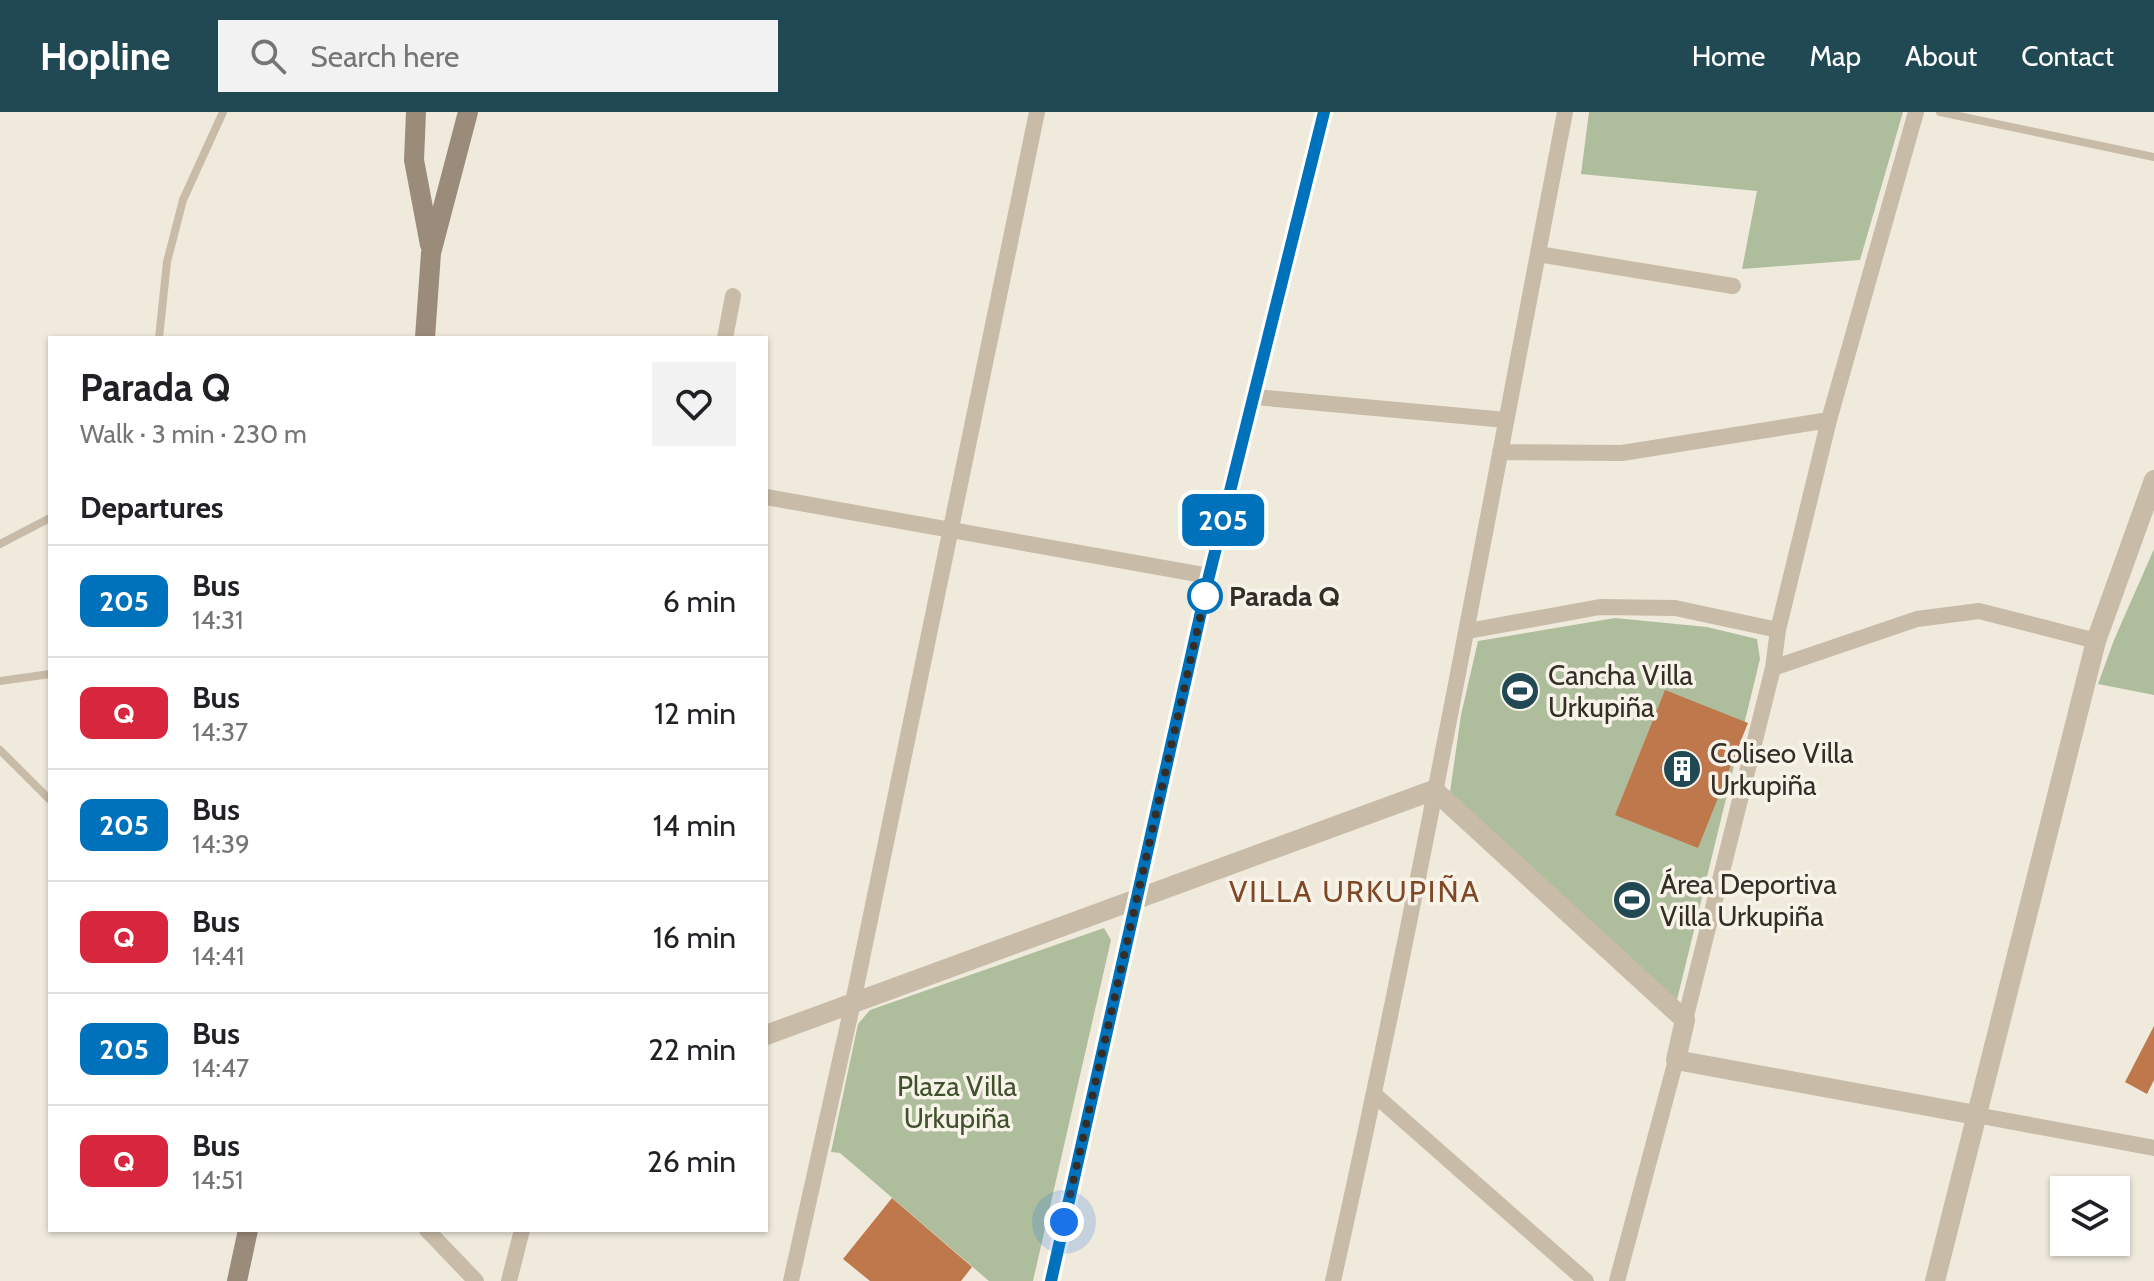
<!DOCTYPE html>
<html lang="en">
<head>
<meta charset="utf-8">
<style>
	body { margin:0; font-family:Cabin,sans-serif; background:#f2f2f2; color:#202124; height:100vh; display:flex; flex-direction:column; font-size:30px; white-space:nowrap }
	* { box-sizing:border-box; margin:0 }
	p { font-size:26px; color:#757577 }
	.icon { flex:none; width:44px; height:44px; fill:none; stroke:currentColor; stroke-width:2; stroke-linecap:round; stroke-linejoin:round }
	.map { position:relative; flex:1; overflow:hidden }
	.side { position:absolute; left:48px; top:224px; width:720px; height:896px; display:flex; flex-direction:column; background:#fff; border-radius:0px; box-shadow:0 2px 6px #0004 }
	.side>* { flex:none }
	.badge { padding:0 16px; border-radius:12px; font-size:28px; line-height:52px }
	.controls { position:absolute; left:2050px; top:1064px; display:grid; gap:16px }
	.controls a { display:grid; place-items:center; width:80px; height:80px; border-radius:0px; background:#fff; box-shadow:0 2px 6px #0004; font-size:40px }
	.you { position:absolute; width:40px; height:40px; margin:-20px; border:6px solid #fff; border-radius:50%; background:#1a73e8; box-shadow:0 0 0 12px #1a73e833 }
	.map>.badge { position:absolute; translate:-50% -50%; box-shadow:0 0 0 4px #fff }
	h2 { padding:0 32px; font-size:30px; line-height:72px }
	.round { display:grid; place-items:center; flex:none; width:84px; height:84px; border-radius:0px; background:#f2f2f2 }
	.overview { display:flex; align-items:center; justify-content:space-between; height:136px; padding:0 32px }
	h1 { font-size:38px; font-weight:800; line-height:60px }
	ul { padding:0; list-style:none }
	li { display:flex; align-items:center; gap:24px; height:112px; padding:0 32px; border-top:2px solid #e0e0e0 }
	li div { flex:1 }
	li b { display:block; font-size:30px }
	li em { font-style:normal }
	li .badge { min-width:88px; font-weight:700; text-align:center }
	header { display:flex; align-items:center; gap:48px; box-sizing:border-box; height:112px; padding:0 40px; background:#204954; color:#fff }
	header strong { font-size:38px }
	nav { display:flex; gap:44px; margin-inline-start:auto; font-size:28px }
	.search { width:560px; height:72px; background:#f2f2f2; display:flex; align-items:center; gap:20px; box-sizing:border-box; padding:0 28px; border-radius:0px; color:#757577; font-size:30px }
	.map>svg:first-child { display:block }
	.green { fill:#aebe9d }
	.building { fill:#be784c }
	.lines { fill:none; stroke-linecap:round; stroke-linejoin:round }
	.service { stroke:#c8bba8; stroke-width:8 }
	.minor { stroke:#c8bba8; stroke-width:16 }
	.tertiary { stroke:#c8bba8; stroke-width:20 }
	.secondary { stroke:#9b8b7a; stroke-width:20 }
	.line-casing { stroke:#fff; stroke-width:18 }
	.line { stroke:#0072bc; stroke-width:12 }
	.walk { stroke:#352e28; stroke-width:8; stroke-dasharray:0 14.4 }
	.stop-dot { fill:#fff; stroke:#0072bc; stroke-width:4 }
	.labels { text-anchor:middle; stroke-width:7; stroke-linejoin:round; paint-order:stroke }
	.stop-label { font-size:28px; font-weight:bold; fill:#352e28; stroke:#f8f3e8; text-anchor:start }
	.poi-label { font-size:28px; fill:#352e28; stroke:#f8f3e8; text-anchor:start }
	.park-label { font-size:28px; fill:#3f522d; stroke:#f8f3e8 }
	.neighbourhood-label { font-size:30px; letter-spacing:2px; fill:#7f4826; stroke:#f8f3e8 }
</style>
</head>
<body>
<header>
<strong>Hopline</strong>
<div class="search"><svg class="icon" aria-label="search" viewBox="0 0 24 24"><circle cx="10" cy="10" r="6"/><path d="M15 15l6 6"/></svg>Search here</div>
<nav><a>Home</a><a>Map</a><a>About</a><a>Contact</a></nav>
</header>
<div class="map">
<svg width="2154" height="1169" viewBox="0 0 2154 1169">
	<rect width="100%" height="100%" fill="#f0eadc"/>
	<path class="green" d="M1589,0H1903L1860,148L1742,157L1757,79L1581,62Z
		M2154,437V583L2098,572L2114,528Z
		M1615,506L1707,515L1757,527L1760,547L1677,888L1449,687L1461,603L1478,529Z
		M1104,816L1111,828L1033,1169H989L840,1041L831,1040L858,912L870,898Z"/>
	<path class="building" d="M1665,578L1748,611L1698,736L1615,703Z
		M2154,914V968L2147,982L2125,970Z
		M892,1086L972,1155L961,1169H870L843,1147Z"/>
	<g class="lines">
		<path class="service" d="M1940,0L2154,45
			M159,226L167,150L183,88L223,0
			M0,432L50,406
			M0,569L50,562
			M0,638L50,688"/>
		<path class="minor" d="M1538,142L1733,174
			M725,226L733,184
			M1255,285L1506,308
			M1500,340L1622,341L1829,308
			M766,385L1209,464
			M1468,519L1600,495L1675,496L1778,518
			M1773,556L1917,507L1979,499L2096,529
			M1685,908L1773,556L1778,518L1829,308L1916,0
			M1375,983L1586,1169
			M1976,1003L2154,1036
			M427,1118L476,1169
			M509,1169L522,1118
			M791,1169L853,890L1037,0
			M1051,1169L1209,464L1324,0
			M1333,1169C1420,781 1490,390 1565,0
			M1617,1169L1676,948"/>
		<path class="tertiary" d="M766,923L1434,678L1685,908L1676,948L1976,1003
			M1935,1169L2096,529L2154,368"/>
		<path class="secondary" d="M416,0L414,48L430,133
			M425,226L431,141L468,0
			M237,1169L248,1118"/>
	</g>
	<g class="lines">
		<defs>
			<path id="line" d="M1051,1169L1209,464L1324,0"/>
		</defs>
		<use href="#line" class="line-casing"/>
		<use href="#line" class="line"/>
		<path class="walk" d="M1064,1110L1205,484"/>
	</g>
	<defs>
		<symbol id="stadium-disc" viewBox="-11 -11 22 22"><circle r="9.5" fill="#204954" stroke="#f8f3e8"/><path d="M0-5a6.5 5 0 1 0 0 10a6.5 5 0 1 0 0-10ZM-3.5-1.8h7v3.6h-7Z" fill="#fff"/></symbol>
		<symbol id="building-disc" viewBox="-11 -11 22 22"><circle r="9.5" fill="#204954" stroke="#f8f3e8"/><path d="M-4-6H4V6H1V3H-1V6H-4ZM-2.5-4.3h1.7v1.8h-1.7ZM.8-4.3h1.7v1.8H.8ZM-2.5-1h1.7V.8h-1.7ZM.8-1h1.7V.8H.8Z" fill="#fff"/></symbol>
	</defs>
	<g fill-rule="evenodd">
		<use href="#stadium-disc" x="1498" y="557" width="44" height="44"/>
		<use href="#building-disc" x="1660" y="635" width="44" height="44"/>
		<use href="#stadium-disc" x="1610" y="766" width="44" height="44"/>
	</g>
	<circle class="stop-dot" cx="1205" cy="484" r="16"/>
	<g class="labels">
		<g class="stop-label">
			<text x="1229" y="494">Parada Q</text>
		</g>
		<g class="poi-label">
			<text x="1548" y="573">Cancha Villa<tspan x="1548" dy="32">Urkupiña</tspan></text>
			<text x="1710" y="651">Coliseo Villa<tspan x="1710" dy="32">Urkupiña</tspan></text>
			<text x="1660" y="782">Área Deportiva<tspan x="1660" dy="32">Villa Urkupiña</tspan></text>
		</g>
		<g class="park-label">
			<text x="957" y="984">Plaza Villa<tspan x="957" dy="32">Urkupiña</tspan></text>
		</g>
		<g class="neighbourhood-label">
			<text x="1355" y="790">VILLA URKUPIÑA</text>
		</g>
	</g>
</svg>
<div class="controls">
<a><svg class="icon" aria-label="layers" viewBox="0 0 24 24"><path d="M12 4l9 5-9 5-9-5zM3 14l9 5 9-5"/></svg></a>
</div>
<div class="you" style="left:1064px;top:1110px"></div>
<b class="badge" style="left:1223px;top:408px;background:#0072bc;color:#fff">205</b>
<section class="side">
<div class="overview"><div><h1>Parada Q</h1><p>Walk · 3 min · 230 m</p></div><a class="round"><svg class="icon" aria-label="heart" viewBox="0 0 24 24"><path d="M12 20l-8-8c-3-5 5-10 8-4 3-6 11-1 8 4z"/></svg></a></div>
<h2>Departures</h2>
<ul>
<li><span class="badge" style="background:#0072bc;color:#fff">205</span><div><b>Bus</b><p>14:31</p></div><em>6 min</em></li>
<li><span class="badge" style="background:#d7263d;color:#fff">Q</span><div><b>Bus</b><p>14:37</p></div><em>12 min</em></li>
<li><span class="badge" style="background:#0072bc;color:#fff">205</span><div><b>Bus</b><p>14:39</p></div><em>14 min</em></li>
<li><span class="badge" style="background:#d7263d;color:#fff">Q</span><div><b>Bus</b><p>14:41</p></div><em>16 min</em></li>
<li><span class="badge" style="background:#0072bc;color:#fff">205</span><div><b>Bus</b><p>14:47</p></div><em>22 min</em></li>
<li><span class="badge" style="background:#d7263d;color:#fff">Q</span><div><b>Bus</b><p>14:51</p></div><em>26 min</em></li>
</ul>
</section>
</div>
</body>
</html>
